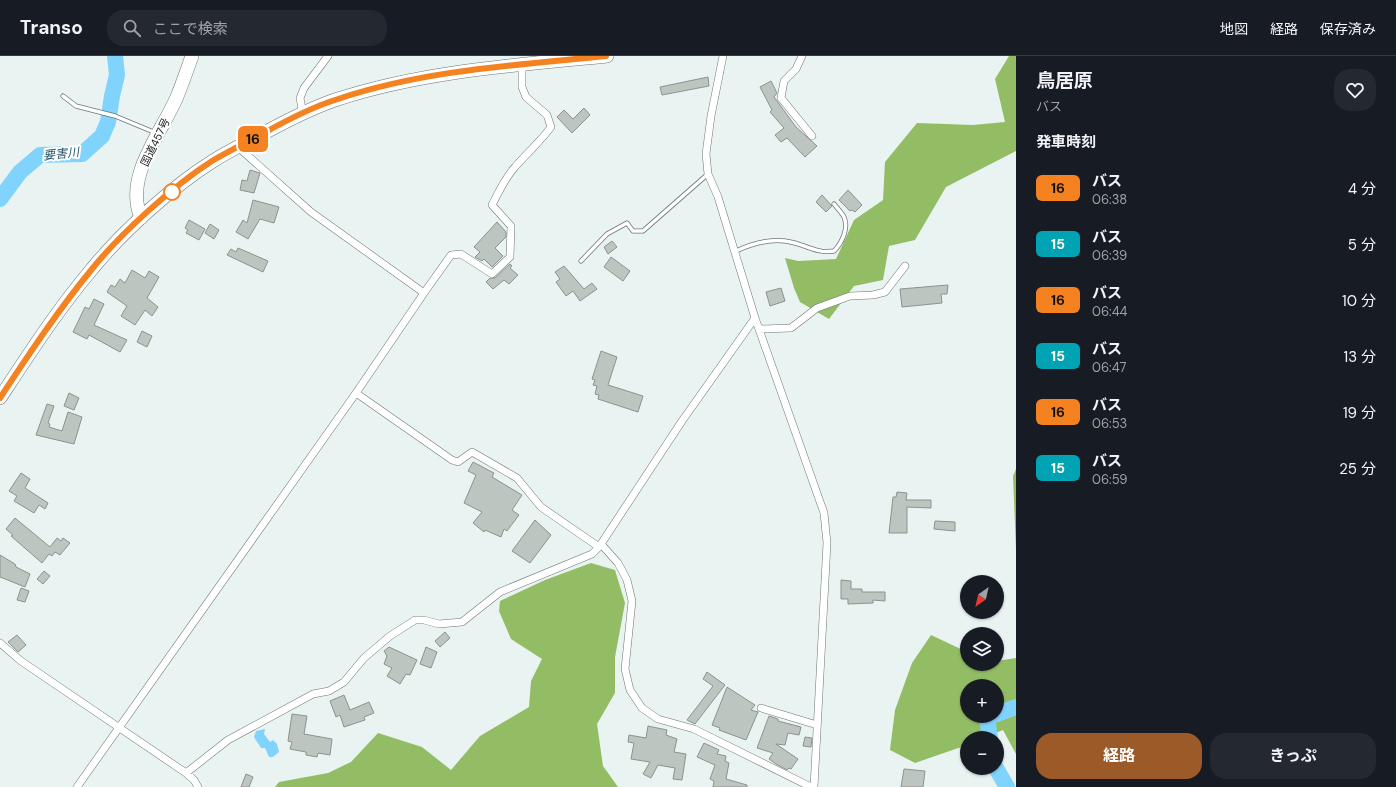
<!DOCTYPE html>
<html lang="ja">
<head>
<meta charset="utf-8">
<style>
	body { margin:0; font-family:"DM Sans","Noto Sans JP",sans-serif; background:#242831; color:#f1f3f6; height:100vh; display:flex; flex-direction:column; font-size:15px; white-space:nowrap }
	* { box-sizing:border-box; margin:0 }
	p { font-size:13px; color:#9ea1a6 }
	.icon { flex:none; width:22px; height:22px; fill:none; stroke:currentColor; stroke-width:2; stroke-linecap:round; stroke-linejoin:round }
	.map { position:relative; flex:1; overflow:hidden }
	.details { display:flex; flex-direction:column; background:#171b24; width:380px }
	.details>* { flex:none }
	.badge { padding:0 8px; border-radius:6px; font-size:14px; line-height:26px }
	.needle { width:26px; rotate:214deg }
	.tools { position:absolute; left:960px; top:519px; display:grid; gap:8px }
	.tools a { display:grid; place-items:center; width:44px; height:44px; border-radius:50%; background:#171b24; box-shadow:0 1px 3px #0004; font-size:20px }
	.map>.badge { position:absolute; translate:-50% -50%; box-shadow:0 0 0 2px #fff }
	h2 { padding:0 20px; font-size:15px; line-height:36px }
	.round { display:grid; place-items:center; flex:none; width:42px; height:42px; border-radius:16px; background:#242831 }
	.headline { display:flex; align-items:center; justify-content:space-between; height:68px; padding:0 20px }
	h1 { font-size:19px; font-weight:700; line-height:30px }
	.primary-button { display:flex; gap:8px; margin-top:auto; padding:8px 20px }
	.primary-button a { flex:1; height:46px; border-radius:16px; background:#9c5a28; color:#fff; font-size:16px; font-weight:700; line-height:46px; text-align:center }
	.primary-button a+a { background:#242831; color:#f1f3f6 }
	ul { padding:0; list-style:none }
	li { display:flex; align-items:center; gap:12px; height:56px; padding:0 20px }
	li div { flex:1 }
	li b { display:block; font-size:15px }
	li em { font-style:normal }
	li .badge { min-width:44px; font-weight:700; text-align:center }
	header { display:flex; align-items:center; gap:24px; box-sizing:border-box; height:56px; padding:0 20px; background:#171b24; border-bottom:1px solid #363941 }
	header strong { font-size:19px }
	nav { display:flex; gap:22px; margin-inline-start:auto; font-size:14px }
	.search { width:280px; height:36px; background:#242831; display:flex; align-items:center; gap:10px; box-sizing:border-box; padding:0 14px; border-radius:16px; color:#9ea1a6; font-size:15px }
	main { display:flex; flex:1; min-height:0 }
	.map>svg:first-child { display:block }
	.forest { fill:#93bd65; fill-rule:evenodd }
	.water { fill:#7fd3fd }
	.lines { fill:none; stroke-linecap:round; stroke-linejoin:round }
	.river { stroke:#7fd3fd; stroke-width:16 }
	.building { fill:#bdc5c0; stroke:#8c938e }
	.lane-casing { stroke:#6d7674; stroke-width:5 }
	.street-casing { stroke:#6d7674; stroke-width:8 }
	.highway-casing { stroke:#6d7674; stroke-width:14 }
	.lane { stroke:#fff; stroke-width:3.5 }
	.street { stroke:#fff; stroke-width:7 }
	.highway { stroke:#fff; stroke-width:13 }
	.line-casing { stroke:#fff; stroke-width:9 }
	.line { stroke:#f58220; stroke-width:6 }
	.stop-dot { fill:#fff; stroke:#f58220; stroke-width:2 }
	.labels { text-anchor:middle; stroke-width:4; stroke-linejoin:round; paint-order:stroke }
	.street-label { font-size:11px; fill:#181c1b; stroke:#fff }
	.water-label { font-size:12px; font-style:italic; fill:#245369; stroke:#fff }
</style>
</head>
<body>
<header>
<strong>Transo</strong>
<div class="search"><svg class="icon" aria-label="search" viewBox="0 0 24 24"><circle cx="10" cy="10" r="6"/><path d="M15 15l6 6"/></svg>ここで検索</div>
<nav><a>地図</a><a>経路</a><a>保存済み</a></nav>
</header>
<main>
<div class="map">
<svg width="1016" height="731" viewBox="0 0 1016 731">
	<rect width="100%" height="100%" fill="#e9f3f1"/>
	<path class="forest" d="M1009,0H1016V95L946,131L915,184L889,190L883,224L854,230L829,263L800,246L794,232L785,202L798,205L836,203L854,164L883,144L885,106L917,67L973,69L1005,66L995,23Z
		M1016,413V494L1013,420Z
		M591,507L615,514L625,547L615,601V637L597,668L603,710L618,731H275L279,726L328,717L351,706L378,677L422,691L451,714L480,680L529,651L531,625L542,603L511,583L499,555L500,545L545,524Z
		M931,579L967,596V608H997V605L1016,602V698L1003,674L984,682H967V689L915,707L890,694L895,654L912,607ZM967,630H997V660H967Z"/>
	<path class="water" d="M265,673L264,678L270,686L273,684L277,688L279,696L273,701H269L265,692H261L254,681L256,675Z"/>
	<g class="lines">
		<path class="river" d="M0,143L20,116L40,99L82,98L102,80L108,66L112,40L117,19L115,0
			M997,658L1016,651
			M990,682L987,662L992,660
			M996,712L1007,731"/>
	</g>
	<path class="building" d="M708,21L709,30L662,39L660,31Z
		M771,25L777,37L774,41L777,45L796,71L817,90L805,101L787,82L781,86L775,79L784,72L770,56L772,54L760,31Z
		M584,52L590,59L572,77L557,61L564,54L573,63Z
		M250,114L260,117L254,137L240,134L242,124L247,125Z
		M848,134L862,149L855,156L852,154L850,155L839,144Z
		M822,139L832,150L826,156L816,146Z
		M253,144L279,151L274,167L260,163L248,183L236,176L243,164L247,167Z
		M189,164L205,173L199,184L186,177L188,174L185,172Z
		M497,166L506,176V181L495,192L503,200L492,211L484,203L482,205L475,201L480,196L474,191Z
		M210,168L219,174L214,183L205,177Z
		M612,185L617,191L608,198L604,191Z
		M238,192L268,205L263,216L227,199L231,193L236,196Z
		M611,201L630,215L623,225L604,211Z
		M510,208L512,210L510,212L518,219L509,228L504,224L493,233L486,226L490,222H495Z
		M564,210L584,233L592,227L597,233L580,245L573,235L566,240L556,226L560,223L555,216Z
		M132,214L145,222L149,215L159,221L147,242L158,251L152,260L145,254L135,269L121,260L127,250L107,236L111,229L115,231L120,223L125,227Z
		M948,229L947,238H941L942,247L902,251L900,233Z
		M781,232L785,245L770,250L766,236Z
		M94,243L104,248L94,269L127,284L120,296L89,279L87,283L73,276L85,251L89,253Z
		M142,275L152,280L147,291L137,286Z
		M601,295L617,301L608,329L643,340L638,356L598,343L599,339L595,338L597,330L593,329L595,324L592,323Z
		M69,337L79,342L74,354L64,350Z
		M47,348L54,350L48,367L50,368L49,371L62,375L68,356L82,361L74,388L36,379Z
		M473,406L494,417L492,421L522,439L512,454L519,459L507,475L504,473L501,481L485,474L484,476L473,467L482,456L464,447L476,419L468,415Z
		M21,417L30,423L25,432L48,447L45,453L39,449L34,457L14,445L17,440L9,435Z
		M897,436L907,437L906,444H931V452L907,451V477H889L893,441H896Z
		M15,462L50,491L57,482L61,485L63,482L70,487L60,499L55,496L52,500L49,498L42,507L11,480L13,479L6,473Z
		M535,464L551,479L530,507L512,495Z
		M935,465L955,466V475L934,473Z
		M0,499L15,508L16,511L30,518L25,531L0,521Z
		M44,515L50,520L43,528L37,523Z
		M841,524L851,525V533H862V536H885V545L873,544V547L848,548V543H841Z
		M21,532L29,535L25,546L17,544Z
		M445,576L450,582L440,591L435,585Z
		M17,579L26,589L18,596L8,586Z
		M389,591L417,604L410,619L406,618L400,628L387,620L392,612L384,608L387,600L384,595Z
		M426,591L437,596L431,612L420,608Z
		M707,616L725,629L695,668L687,664L713,630L703,623Z
		M727,631L755,649L751,654L758,656L746,684L719,674L720,672L712,669Z
		M344,639L350,654L369,646L374,657L364,661L365,664L344,671L340,659L336,661L330,645Z
		M292,658L307,660L304,678L332,683L330,699L318,697L317,701L306,699V696L290,693L292,686L288,685Z
		M769,660L778,663V665L801,671L799,679L788,677L785,689L776,688L798,703L791,713L789,712L787,714L776,708L769,703L773,697L757,692Z
		M648,670L667,674L666,679L677,683L674,696L686,698L682,724L673,723L675,712L658,709L651,722L643,718L650,706L631,703L634,687L628,686L629,679L646,682Z
		M805,681L812,682L811,691L803,690Z
		M704,687L719,694L717,698L726,700L725,705L729,707L726,723L747,729V731H713L714,725L710,723L715,709L697,701Z
		M904,713L925,715L923,731H901Z
		M246,718L253,721L249,731H241Z"/>
	<g class="lines">
		<defs>
			<path id="lane" d="M63,40L76,50L115,60L156,77
				M736,195C751,188 768,183 785,185C804,187 814,198 834,195C842,187 849,172 844,161C842,157 837,152 834,148
				M581,205L607,178L627,167L633,175H643L708,118"/>
			<path id="street" d="M723,0L711,60L706,98L708,118L718,141L755,262L824,457L827,487L814,731
				M802,0L796,13L784,25L781,42L812,80
				M303,58L300,42L304,32L328,0
				M424,237L451,199L461,198L492,218L510,201L511,170L492,149C499,135 505,122 515,111C527,97 540,86 551,71L547,59L526,41L522,31V9
				M759,273L791,272L817,252L850,240L873,239L885,236L905,210
				M356,337L452,404L458,406L472,396L517,422L541,451L599,491
				M601,488L618,507L627,524L632,545L625,613L630,634L642,652L658,663L694,673L811,731
				M0,587L21,605L186,717L194,724L198,731
				M761,652L817,669
				M186,717L228,684L313,638L329,635L344,626L364,602L390,580L415,564H424L439,568L462,566L500,536L592,498L599,491L682,365L755,262
				M77,731L356,337L424,237L311,156L238,91"/>
			<path id="highway" d="M141,162C124,121 160,79 176,43C182,29 187,14 192,0
				M0,342C29,298 58,253 92,213C122,176 173,130 213,105C229,95 247,86 264,77C288,64 313,51 338,43C424,15 517,9 607,0"/>
		</defs>
		<use href="#lane" class="lane-casing"/>
		<use href="#street" class="street-casing"/>
		<use href="#highway" class="highway-casing"/>
		<use href="#lane" class="lane"/>
		<use href="#street" class="street"/>
		<use href="#highway" class="highway"/>
	</g>
	<g class="lines">
		<defs>
			<path id="line" d="M0,342C29,298 59,253 92,213C121,177 173,130 212,105C229,95 247,86 264,77C287,64 312,51 338,43C424,14 517,9 606,0"/>
		</defs>
		<use href="#line" class="line-casing"/>
		<use href="#line" class="line"/>
	</g>
	<circle class="stop-dot" cx="172" cy="136" r="8"/>
	<g class="labels">
		<g class="street-label">
			<text transform="translate(155 86) rotate(-64)" y="4">国道457号</text>
		</g>
		<g class="water-label">
			<text transform="translate(61 98) rotate(-6)" y="4">要害川</text>
		</g>
	</g>
</svg>
<div class="tools">
<a><svg class="needle" viewBox="-14 -14 28 28"><path d="M0-13l5 13h-10z" fill="#e53935"/><path d="M0 13l5-13h-10z" fill="#9ea1a6"/></svg></a>
<a><svg class="icon" aria-label="layers" viewBox="0 0 24 24"><path d="M12 4l9 5-9 5-9-5zM3 14l9 5 9-5"/></svg></a>
<a>+</a>
<a>−</a>
</div>
<b class="badge" style="left:253px;top:83px;background:#f58220;color:#111">16</b>
</div>
<section class="details">
<div class="headline"><div><h1>鳥居原</h1><p>バス</p></div><a class="round"><svg class="icon" aria-label="heart" viewBox="0 0 24 24"><path d="M12 20l-8-8c-3-5 5-10 8-4 3-6 11-1 8 4z"/></svg></a></div>
<h2>発車時刻</h2>
<ul>
<li><span class="badge" style="background:#f58220;color:#111">16</span><div><b>バス</b><p>06:38</p></div><em>4 分</em></li>
<li><span class="badge" style="background:#00a3b4;color:#fff">15</span><div><b>バス</b><p>06:39</p></div><em>5 分</em></li>
<li><span class="badge" style="background:#f58220;color:#111">16</span><div><b>バス</b><p>06:44</p></div><em>10 分</em></li>
<li><span class="badge" style="background:#00a3b4;color:#fff">15</span><div><b>バス</b><p>06:47</p></div><em>13 分</em></li>
<li><span class="badge" style="background:#f58220;color:#111">16</span><div><b>バス</b><p>06:53</p></div><em>19 分</em></li>
<li><span class="badge" style="background:#00a3b4;color:#fff">15</span><div><b>バス</b><p>06:59</p></div><em>25 分</em></li>
</ul>
<div class="primary-button"><a>経路</a><a>きっぷ</a></div>
</section>
</main>
</body>
</html>
